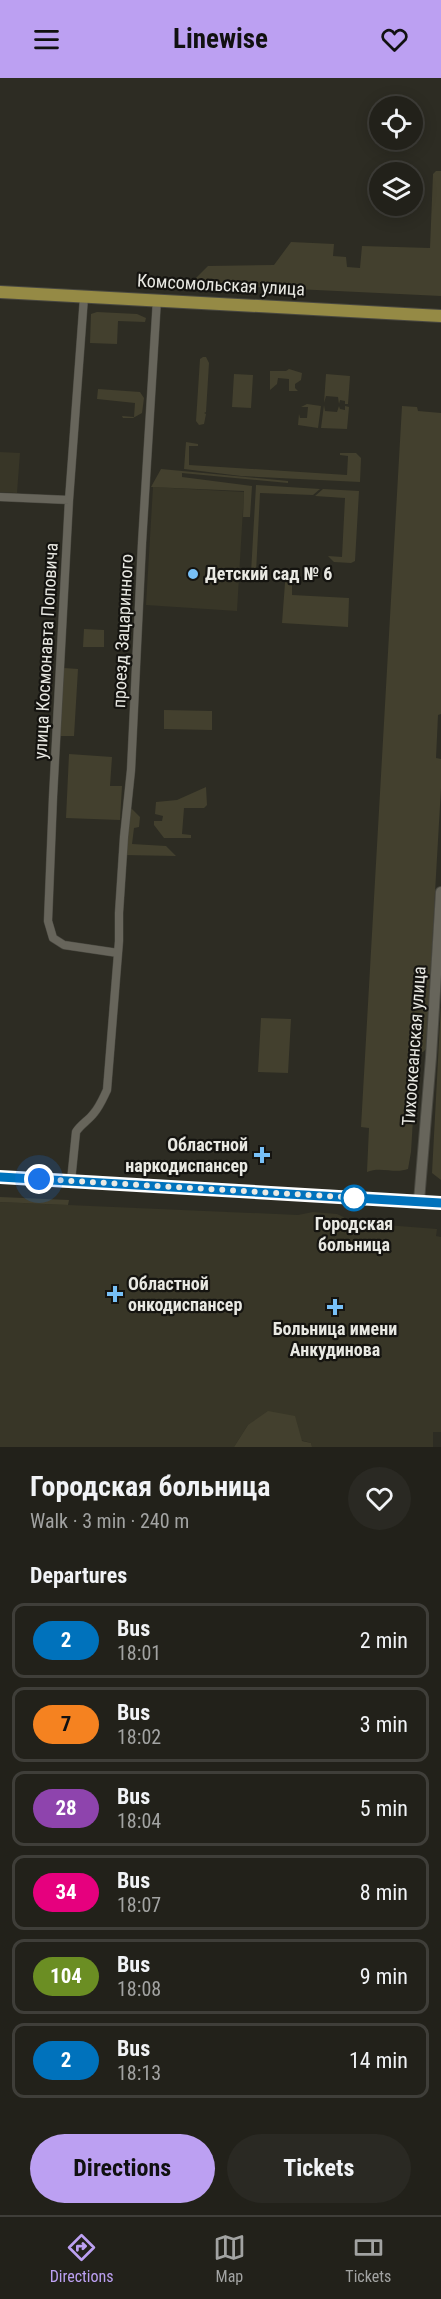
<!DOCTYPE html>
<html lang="en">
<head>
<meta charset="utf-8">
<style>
	body { margin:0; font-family:"Roboto Condensed",sans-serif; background:#2a2923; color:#f1f3f6; height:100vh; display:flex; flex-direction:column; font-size:22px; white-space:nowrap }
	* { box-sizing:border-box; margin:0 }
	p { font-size:20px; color:#a2a3a2 }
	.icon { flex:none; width:33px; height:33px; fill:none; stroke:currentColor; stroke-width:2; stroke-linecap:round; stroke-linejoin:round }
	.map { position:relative; height:1369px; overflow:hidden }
	.drawer { display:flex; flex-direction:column; background:#22211a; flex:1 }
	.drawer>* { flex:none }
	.badge { padding:0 12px; border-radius:20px; font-size:21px; line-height:39px }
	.controls { position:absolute; left:369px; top:18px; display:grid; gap:12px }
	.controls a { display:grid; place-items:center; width:54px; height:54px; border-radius:50%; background:#22211a; box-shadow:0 3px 15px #0003,0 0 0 2px #3f3e39; font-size:30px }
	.you { position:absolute; width:30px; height:30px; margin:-15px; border:4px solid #fff; border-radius:50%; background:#1a73e8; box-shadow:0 0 0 9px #1a73e833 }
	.map>.badge { position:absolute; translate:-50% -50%; box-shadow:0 0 0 3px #fff }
	h2 { padding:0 30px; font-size:22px; line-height:54px }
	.round { display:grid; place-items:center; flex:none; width:63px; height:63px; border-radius:32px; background:#2a2923 }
	.head { display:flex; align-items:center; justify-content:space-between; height:102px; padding:0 30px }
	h1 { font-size:28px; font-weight:700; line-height:45px }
	.cta { display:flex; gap:12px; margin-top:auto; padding:12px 30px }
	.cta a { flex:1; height:69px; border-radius:36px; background:#bca0f2; color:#111; font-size:24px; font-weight:700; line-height:69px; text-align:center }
	.cta a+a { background:#2a2923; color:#f1f3f6 }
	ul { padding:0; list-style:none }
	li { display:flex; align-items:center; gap:18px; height:75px; margin:0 12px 9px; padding:0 18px; border:3px solid #3f3e39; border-radius:12px }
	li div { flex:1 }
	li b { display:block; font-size:22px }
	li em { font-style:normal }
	li .badge { min-width:66px; font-weight:700; text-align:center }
	header { display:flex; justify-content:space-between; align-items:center; height:78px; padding:0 30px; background:#bca0f2; color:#111; font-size:27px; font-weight:700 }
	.tab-bar { display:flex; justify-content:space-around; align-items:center; height:84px; border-top:2px solid #3f3e39; background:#22211a; font-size:16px; color:#a2a3a2 }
	.tab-bar a { display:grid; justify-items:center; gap:3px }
	.tab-bar .on { color:#bca0f2 }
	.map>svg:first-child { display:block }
	.built { fill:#383627 }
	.green { fill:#43402e }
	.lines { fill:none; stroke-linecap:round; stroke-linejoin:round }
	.street-casing { stroke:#494840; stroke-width:9 }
	.secondary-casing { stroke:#494840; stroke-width:12 }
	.primary-casing { stroke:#494840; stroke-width:14 }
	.street { stroke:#67655b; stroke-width:8 }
	.secondary { stroke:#67655b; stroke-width:10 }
	.primary { stroke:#958a45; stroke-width:12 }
	.line-casing { stroke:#fff; stroke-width:14 }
	.line { stroke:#0072bc; stroke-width:9 }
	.walk { stroke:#e9e9e3; stroke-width:6; stroke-dasharray:0 10.8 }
	.poi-dot { fill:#77c0f7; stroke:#151410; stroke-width:2 }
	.stop-dot { fill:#fff; stroke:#0072bc; stroke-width:3 }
	.labels { text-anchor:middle; stroke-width:4.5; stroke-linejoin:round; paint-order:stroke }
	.street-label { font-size:18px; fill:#e9e9e3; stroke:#151410 }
	.poi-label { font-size:18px; font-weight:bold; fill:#e9e9e3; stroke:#151410; text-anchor:start }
	.stop-label { font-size:18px; font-weight:bold; fill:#e9e9e3; stroke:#151410 }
</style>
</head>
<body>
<header><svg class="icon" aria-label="menu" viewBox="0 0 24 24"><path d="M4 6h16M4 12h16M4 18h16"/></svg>Linewise<svg class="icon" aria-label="heart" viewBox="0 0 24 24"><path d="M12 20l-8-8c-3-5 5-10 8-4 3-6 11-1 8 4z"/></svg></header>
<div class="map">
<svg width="441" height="1369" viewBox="0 0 441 1369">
	<rect width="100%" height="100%" fill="#2d2c23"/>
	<path class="built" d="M0,374L20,375L17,415L0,414Z
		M153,409L244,414L237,533L146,527Z
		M0,1124L298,1137L313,1134L337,1136L365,1149L380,1150L386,1147L437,1151L436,1158L441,1159V1354H433V1369H312L311,1365L248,1347L234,1369H0Z"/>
	<path class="green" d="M436,93H441V218L190,206L208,188L274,187L291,164L334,166L333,178L346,179L347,189L360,190L362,168L430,170L433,96Z
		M97,234L137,236L146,240L145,244L118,243L117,266L90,265L91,236Z
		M203,279H206L209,285L206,334L204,335L206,336L204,346L199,347L196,343L200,281Z
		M289,291L302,295L301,302L295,306V310L298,313H289V301L278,300L277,306L270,312V293H286Z
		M234,296L253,297L251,330L232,329Z
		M326,296L350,298L348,326H345V323L340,322L339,326L338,319L326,318L324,325Z
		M98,311L140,314L144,320L142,335L133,340H123L122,338L134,339L135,325L97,321Z
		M307,326L321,328L318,350L298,347L299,336L300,340H307L308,329H301Z
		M324,327L325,333L337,334L339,328L340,331L345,332V328L349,329L347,351L321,350Z
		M402,328L417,329L418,333L441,335V636L438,637L436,680L441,681V710L426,971L423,974H417L411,1074L408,1091C395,1096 380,1088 367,1094L369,1050L361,1049Z
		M186,364L198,366V368H189V387L347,397L348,378L340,377V375H356L361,380L360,404L241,398L184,391Z
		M161,391L288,403V405L182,395V399L252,408L250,439H243L244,413L151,409Z
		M256,407L320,411L313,417L260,415L256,495H251Z
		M323,411L359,413L355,483L351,485L334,484L328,478L342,479L345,420L315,418Z
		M288,499H292V517L349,520L348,549L282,545L285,505Z
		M84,551L104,552V569H83Z
		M64,590L78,591L74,658H60Z
		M164,632L212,633V652L164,651Z
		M69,676L112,679L110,708H122L120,742L66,740Z
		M206,709L207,727L204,730H184L182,756L191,757V760H164L154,747V743H162L163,738L155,736L156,724L177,722Z
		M129,728L140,739L139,749L134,750L132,766L166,768L176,778L124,777Z
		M441,926V1102L432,1095Z
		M261,940L291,941L288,995L258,994Z
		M0,1119L69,1122L68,1127L0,1124Z
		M268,1333L295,1338L302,1363L311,1365L312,1369H234L248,1347Z"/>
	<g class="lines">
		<defs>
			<path id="street" d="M84,219L69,422L53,719L48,843L53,860L64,867L118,875
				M0,419L69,422
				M71,1103L76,1054C80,1047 89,1042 94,1035C100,1028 103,1020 107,1012L119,863V835L124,759L131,692L142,465L157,221"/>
			<path id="secondary" d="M0,1099L441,1125
				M419,1123L431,979L441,814"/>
			<path id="primary" d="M0,214L441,238"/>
		</defs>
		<use href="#street" class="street-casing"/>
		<use href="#secondary" class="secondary-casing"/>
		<use href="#primary" class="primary-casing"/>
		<use href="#street" class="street"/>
		<use href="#secondary" class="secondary"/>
		<use href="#primary" class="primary"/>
	</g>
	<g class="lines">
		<defs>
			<path id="line" d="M0,1099L441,1125"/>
		</defs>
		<use href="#line" class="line-casing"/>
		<use href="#line" class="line"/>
		<path class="walk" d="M39,1101L360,1120H354"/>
	</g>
	<g class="poi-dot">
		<circle cx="193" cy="496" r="6"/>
		<path d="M259 1068h6v6h6v6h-6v6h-6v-6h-6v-6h6z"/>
		<path d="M112 1207h6v6h6v6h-6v6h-6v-6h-6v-6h6z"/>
		<path d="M332 1220h6v6h6v6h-6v6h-6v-6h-6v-6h6z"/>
	</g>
	<circle class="stop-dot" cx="354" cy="1120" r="12"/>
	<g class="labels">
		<g class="street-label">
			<text transform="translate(221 207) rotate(3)" y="6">Комсомольская улица</text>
			<text transform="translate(123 553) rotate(-87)" y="6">проезд Зацаринного</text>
			<text transform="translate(46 573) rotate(-87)" y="6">улица Космонавта Поповича</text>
			<text transform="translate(414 968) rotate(-86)" y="6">Тихоокеанская улица</text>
		</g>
		<g class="poi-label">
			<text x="205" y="502">Детский сад № 6</text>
			<text x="248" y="1073" text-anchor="end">Областной<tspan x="248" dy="21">наркодиспансер</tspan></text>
			<text x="128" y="1212">Областной<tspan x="128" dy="21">онкодиспансер</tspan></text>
			<text x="335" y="1257" text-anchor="middle">Больница имени<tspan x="335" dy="21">Анкудинова</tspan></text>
		</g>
		<g class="stop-label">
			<text x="354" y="1152">Городская<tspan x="354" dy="21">больница</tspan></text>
		</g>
	</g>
</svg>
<div class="controls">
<a><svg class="icon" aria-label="locate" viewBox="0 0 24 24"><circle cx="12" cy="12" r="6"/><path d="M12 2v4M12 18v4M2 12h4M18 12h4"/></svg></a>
<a><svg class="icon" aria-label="layers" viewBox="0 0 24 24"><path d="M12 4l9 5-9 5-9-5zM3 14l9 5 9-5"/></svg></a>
</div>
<div class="you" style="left:39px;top:1101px"></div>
</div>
<section class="drawer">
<div class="head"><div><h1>Городская больница</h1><p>Walk · 3 min · 240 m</p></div><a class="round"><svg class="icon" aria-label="heart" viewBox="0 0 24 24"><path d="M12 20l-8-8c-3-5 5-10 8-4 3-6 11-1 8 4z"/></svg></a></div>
<h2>Departures</h2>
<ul>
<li><span class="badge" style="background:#0072bc;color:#fff">2</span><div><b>Bus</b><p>18:01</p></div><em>2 min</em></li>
<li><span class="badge" style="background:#f58220;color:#111">7</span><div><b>Bus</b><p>18:02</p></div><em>3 min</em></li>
<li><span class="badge" style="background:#8e44ad;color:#fff">28</span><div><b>Bus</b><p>18:04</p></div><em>5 min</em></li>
<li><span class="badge" style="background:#e6007e;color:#fff">34</span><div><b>Bus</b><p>18:07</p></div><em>8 min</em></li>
<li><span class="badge" style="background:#6b8e23;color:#fff">104</span><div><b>Bus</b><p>18:08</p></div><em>9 min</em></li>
<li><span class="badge" style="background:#0072bc;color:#fff">2</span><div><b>Bus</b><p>18:13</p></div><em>14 min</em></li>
</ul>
<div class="cta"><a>Directions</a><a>Tickets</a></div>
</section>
<nav class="tab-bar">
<a class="on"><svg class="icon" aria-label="directions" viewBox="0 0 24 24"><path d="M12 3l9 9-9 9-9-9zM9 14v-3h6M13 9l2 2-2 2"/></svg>Directions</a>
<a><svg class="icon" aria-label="map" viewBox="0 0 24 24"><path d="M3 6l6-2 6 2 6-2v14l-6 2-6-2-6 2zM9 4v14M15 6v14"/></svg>Map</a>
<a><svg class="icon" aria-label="tickets" viewBox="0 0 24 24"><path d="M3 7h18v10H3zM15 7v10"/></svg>Tickets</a>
</nav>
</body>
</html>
